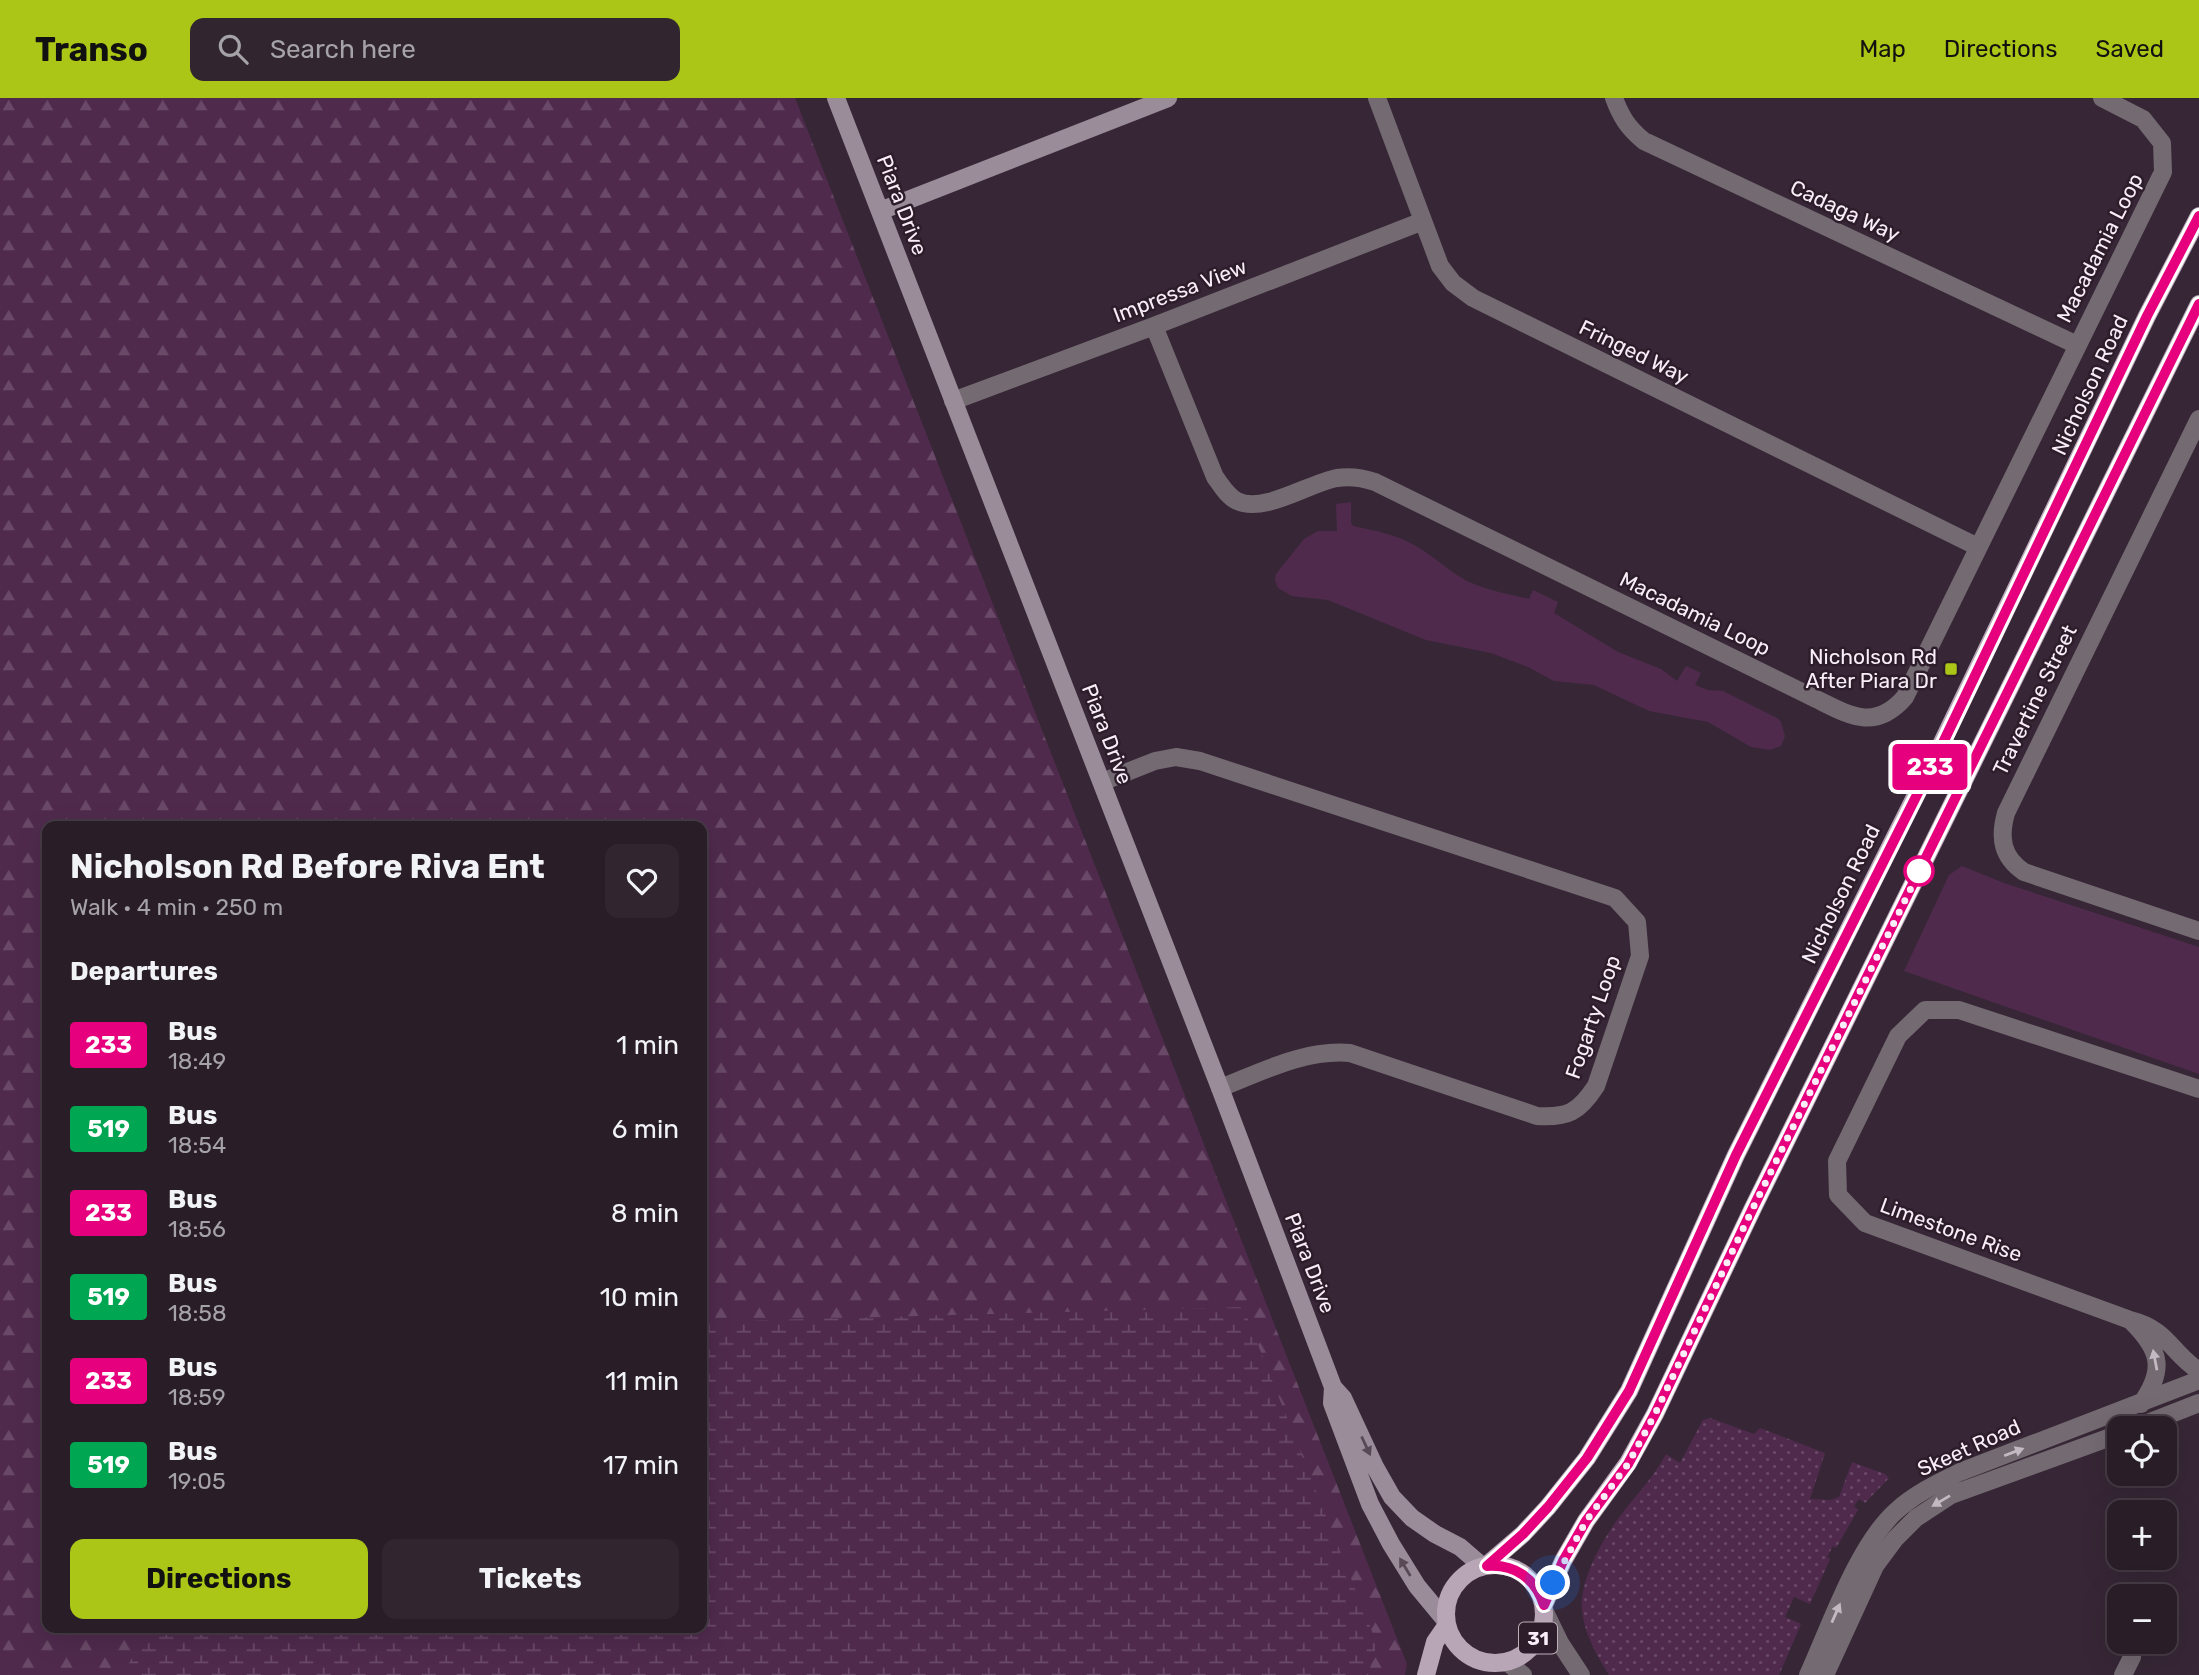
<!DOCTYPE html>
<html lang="en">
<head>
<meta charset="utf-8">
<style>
	body { margin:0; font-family:Rubik,sans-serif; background:#312630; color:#f1f3f6; height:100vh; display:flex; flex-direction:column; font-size:26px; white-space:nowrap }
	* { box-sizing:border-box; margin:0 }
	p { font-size:23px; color:#a5a2a8 }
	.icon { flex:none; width:38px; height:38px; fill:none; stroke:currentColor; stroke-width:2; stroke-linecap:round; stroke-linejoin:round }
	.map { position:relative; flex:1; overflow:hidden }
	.sheet { position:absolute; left:42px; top:723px; width:665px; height:812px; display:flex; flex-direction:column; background:#291d28; border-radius:14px; box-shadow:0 7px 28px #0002,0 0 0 2px #453b45 }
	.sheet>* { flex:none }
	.badge { padding:0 14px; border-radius:5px; font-size:24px; line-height:46px }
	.buttons { position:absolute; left:2107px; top:1318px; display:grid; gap:14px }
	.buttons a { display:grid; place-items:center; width:70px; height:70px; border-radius:14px; background:#291d28; box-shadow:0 7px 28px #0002,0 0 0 2px #453b45; font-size:35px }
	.you { position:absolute; width:35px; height:35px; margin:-18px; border:5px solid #fff; border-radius:50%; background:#1a73e8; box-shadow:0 0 0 10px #1a73e833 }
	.map>.badge { position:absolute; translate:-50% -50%; box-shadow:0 0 0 4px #fff }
	h2 { padding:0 28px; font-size:26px; line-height:63px }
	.round { display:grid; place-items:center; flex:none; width:74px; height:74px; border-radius:14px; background:#312630 }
	.headline { display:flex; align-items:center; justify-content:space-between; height:119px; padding:0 28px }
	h1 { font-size:33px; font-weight:700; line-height:52px }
	.cta { display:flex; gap:14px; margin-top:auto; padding:14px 28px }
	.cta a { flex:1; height:80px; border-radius:14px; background:#abc616; color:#111; font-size:28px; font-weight:700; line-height:80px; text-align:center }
	.cta a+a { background:#312630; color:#f1f3f6 }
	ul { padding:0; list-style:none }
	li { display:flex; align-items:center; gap:21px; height:84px; padding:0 28px }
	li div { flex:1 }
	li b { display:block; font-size:26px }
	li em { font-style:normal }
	li .badge { min-width:77px; font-weight:700; text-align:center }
	header { display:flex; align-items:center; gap:42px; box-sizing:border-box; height:98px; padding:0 35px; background:#abc616; color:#111 }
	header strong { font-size:33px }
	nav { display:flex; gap:38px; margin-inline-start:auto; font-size:24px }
	.search { width:490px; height:63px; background:#312630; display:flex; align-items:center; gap:18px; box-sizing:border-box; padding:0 24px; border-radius:14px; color:#a5a2a8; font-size:26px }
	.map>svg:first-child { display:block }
	.grass { fill:url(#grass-dots) }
	.forest { fill:url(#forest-firs); fill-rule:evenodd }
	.wetland { fill:url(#wetland-marsh) }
	.green { fill:#4f2a4d }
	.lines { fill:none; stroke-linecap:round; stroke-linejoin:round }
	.street { stroke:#736a72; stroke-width:18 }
	.secondary { stroke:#9a8c98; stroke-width:18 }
	.primary { stroke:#b8a6b6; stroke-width:18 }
	.oneway { fill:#c3b9c2 }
	.oneway2 { fill:#594957 }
	.line-casing { stroke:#fff; stroke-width:16 }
	.line { stroke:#e6007e; stroke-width:10 }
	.walk { stroke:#f9eef8; stroke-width:7; stroke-dasharray:0 12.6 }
	.poi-dot { fill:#abc616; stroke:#2d1d2b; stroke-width:2.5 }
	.stop-dot { fill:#fff; stroke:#e6007e; stroke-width:3.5 }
	.labels { text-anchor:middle; stroke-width:5; stroke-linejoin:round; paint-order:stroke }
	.shield { fill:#2d1d2b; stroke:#bcafba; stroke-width:2 }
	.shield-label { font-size:19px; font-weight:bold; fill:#f9eef8 }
	.street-label { font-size:21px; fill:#f9eef8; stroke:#2d1d2b }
	.poi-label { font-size:21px; fill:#f9eef8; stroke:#2d1d2b; text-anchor:end }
</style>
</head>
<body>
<header>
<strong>Transo</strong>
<div class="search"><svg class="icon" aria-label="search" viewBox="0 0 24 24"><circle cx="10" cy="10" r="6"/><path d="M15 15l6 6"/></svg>Search here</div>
<nav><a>Map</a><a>Directions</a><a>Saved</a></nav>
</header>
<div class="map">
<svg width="2199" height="1577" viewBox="0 0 2199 1577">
	<defs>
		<pattern id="grass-dots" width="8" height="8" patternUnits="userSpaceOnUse" patternTransform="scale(1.75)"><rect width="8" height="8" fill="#4f2a4d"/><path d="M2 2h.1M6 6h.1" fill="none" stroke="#694967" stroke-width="1.8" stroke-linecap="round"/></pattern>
		<pattern id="forest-firs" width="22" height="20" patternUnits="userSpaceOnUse" patternTransform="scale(1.75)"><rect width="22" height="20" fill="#4f2a4d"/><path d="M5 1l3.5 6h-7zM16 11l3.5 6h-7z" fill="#694967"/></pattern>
		<pattern id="wetland-marsh" width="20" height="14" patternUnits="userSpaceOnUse" patternTransform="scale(1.75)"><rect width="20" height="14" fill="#4f2a4d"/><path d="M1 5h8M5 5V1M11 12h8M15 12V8" fill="none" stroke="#694967"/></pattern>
	</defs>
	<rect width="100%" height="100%" fill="#372736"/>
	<path class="grass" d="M1710,1320L1754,1336L1760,1330L1825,1355L1810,1401L1830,1402L1839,1399L1852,1364L1885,1376L1889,1380L1865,1405L1859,1401L1854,1408L1858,1412L1836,1450L1833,1448L1827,1459L1830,1461L1810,1506L1794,1499L1785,1519L1801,1526L1779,1577H1609C1597,1558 1584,1535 1582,1512C1579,1483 1603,1440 1621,1417C1636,1397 1654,1379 1666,1356L1680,1365L1703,1322Z"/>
	<path class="forest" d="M0,0H795L1407,1566L1405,1577H0ZM47,728H702V1530H47Z"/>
	<path class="wetland" d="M1243,1209L1377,1546L1368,1577H122L150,1530H702V1224Z"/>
	<path class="green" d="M1351,404V424L1353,428C1375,433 1396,436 1416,448C1433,458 1448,472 1465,482C1485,492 1508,496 1529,501L1533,492L1558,504L1554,515L1618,554L1661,571L1677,583L1686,568L1701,575L1695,587L1708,592L1723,593L1777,620L1781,624L1785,638L1781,648L1770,652L1751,649L1708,624L1649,613L1594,587L1554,583L1528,569L1491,555L1426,542L1328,502L1292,498L1278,490L1275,482L1276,476L1304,441L1318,433H1337L1336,406Z
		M1962,768L2004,785L2199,849V976L1904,873L1949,777Z"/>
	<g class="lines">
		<path class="street" d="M1377,0L1440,168L1453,185L1473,200L1978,449
			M1614,0C1621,19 1628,30 1644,43L2077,247
			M1154,228L1215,379C1221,387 1227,398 1237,403C1264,416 1309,385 1337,380C1351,378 1363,380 1375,384L1810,598C1846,615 1873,636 1905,599L2163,74L2162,45L2143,21L2102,0
			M953,303L1154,228L1423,123
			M2199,321L2006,715C1999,740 2002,759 2024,774L2199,833
			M1102,684L1155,663L1176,659L1200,663L1615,800L1637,824L1640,858L1596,988C1579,1014 1568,1020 1537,1018L1350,955C1304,951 1262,974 1220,990
			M2199,991L1959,912H1925L1898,938L1837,1063L1838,1097L1865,1125L2130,1222C2169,1232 2169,1253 2199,1273
			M2132,1224C2161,1253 2165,1272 2141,1306
			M2135,1330L2199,1305
			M1544,1512L1560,1545L1581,1577
			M1507,1564L1523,1577
			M1808,1577C1830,1529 1857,1449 1895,1414C1913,1397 1937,1385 1960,1374L2199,1282
			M1825,1577L1875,1468L1895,1441L1916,1420L1951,1397L2119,1336
			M2123,1577L2132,1559"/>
		<path class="secondary" d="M836,0L1220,990L1333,1289L1343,1300L1375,1369L1392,1399L1412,1420L1435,1436L1460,1449L1482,1468
			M880,113L1168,0
			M1333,1289L1332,1305L1370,1406L1391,1446L1417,1488L1446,1523"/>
		<path class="primary" d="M1446 1516a49 49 0 1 1 98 0a49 49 0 1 1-98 0Z
			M1487,1467L1523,1436L1548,1409L1587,1360L1629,1293L1736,1057L1939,651L2147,218L2199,118
			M1544,1507L1563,1463L1586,1423L1628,1365L1655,1316L1753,1110L2199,206
			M1426,1577L1435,1544L1446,1528"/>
	</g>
	<defs><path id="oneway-solid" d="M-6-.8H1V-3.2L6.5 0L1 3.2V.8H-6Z" transform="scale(1.75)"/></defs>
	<g class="oneway">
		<use href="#oneway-solid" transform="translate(2155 1262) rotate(-101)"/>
		<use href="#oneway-solid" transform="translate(2014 1354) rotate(-21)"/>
		<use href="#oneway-solid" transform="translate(1941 1403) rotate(149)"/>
		<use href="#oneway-solid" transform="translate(1836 1515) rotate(-66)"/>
	</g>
	<g class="oneway2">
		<use href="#oneway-solid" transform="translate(1366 1348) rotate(65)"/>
		<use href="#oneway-solid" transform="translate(1405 1469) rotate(-121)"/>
	</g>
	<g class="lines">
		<defs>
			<path id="line" d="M2199,118L2147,218L1940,651L1736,1057L1629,1293L1587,1360L1548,1409L1523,1436L1487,1468C1515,1466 1535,1480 1544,1507L1563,1463L1586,1423L1628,1366L1655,1316L1753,1110L2199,206"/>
		</defs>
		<use href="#line" class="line-casing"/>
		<use href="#line" class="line"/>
		<path class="walk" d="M1553,1485L1586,1423L1628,1366L1655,1316L1753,1110L1922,768L1919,773"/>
	</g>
	<rect class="poi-dot" x="1944" y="564" width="14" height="14" rx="3.5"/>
	<circle class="stop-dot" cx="1919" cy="773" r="14"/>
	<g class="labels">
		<rect class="shield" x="1519" y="1524.5" width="38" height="31" rx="5"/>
		<g class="shield-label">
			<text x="1538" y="1547">31</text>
		</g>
		<g class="street-label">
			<text transform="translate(902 107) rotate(69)" y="7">Piara Drive</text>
			<text transform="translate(1845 113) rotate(25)" y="7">Cadaga Way</text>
			<text transform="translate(2100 150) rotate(-63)" y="7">Macadamia Loop</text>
			<text transform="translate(1180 193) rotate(-21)" y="7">Impressa View</text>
			<text transform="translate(1634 254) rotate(26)" y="7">Fringed Way</text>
			<text transform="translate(2090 287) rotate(-65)" y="7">Nicholson Road</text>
			<text transform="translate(1695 516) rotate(26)" y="7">Macadamia Loop</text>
			<text transform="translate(2035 602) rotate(-64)" y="7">Travertine Street</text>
			<text transform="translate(1107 636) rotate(69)" y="7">Piara Drive</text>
			<text transform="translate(1841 796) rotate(-64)" y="7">Nicholson Road</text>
			<text transform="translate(1593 919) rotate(-71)" y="7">Fogarty Loop</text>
			<text transform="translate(1951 1132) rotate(20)" y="7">Limestone Rise</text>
			<text transform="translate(1310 1165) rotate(69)" y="7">Piara Drive</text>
			<text transform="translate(1969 1350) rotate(-24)" y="7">Skeet Road</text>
		</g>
		<g class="poi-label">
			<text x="1937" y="566">Nicholson Rd<tspan x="1937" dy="24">After Piara Dr</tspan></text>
		</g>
	</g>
</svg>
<div class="buttons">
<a><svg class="icon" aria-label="locate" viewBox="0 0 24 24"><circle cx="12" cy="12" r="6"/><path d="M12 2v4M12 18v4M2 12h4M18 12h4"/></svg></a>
<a>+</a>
<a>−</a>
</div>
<div class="you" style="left:1553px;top:1485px"></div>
<b class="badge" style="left:1930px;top:669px;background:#e6007e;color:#fff">233</b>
<section class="sheet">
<div class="headline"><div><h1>Nicholson Rd Before Riva Ent</h1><p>Walk · 4 min · 250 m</p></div><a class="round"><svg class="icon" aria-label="heart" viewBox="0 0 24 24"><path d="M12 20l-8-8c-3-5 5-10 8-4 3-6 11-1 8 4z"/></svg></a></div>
<h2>Departures</h2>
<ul>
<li><span class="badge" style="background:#e6007e;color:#fff">233</span><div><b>Bus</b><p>18:49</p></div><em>1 min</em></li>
<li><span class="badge" style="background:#00a651;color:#fff">519</span><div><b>Bus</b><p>18:54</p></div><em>6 min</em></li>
<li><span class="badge" style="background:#e6007e;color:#fff">233</span><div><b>Bus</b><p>18:56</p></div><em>8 min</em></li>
<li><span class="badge" style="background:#00a651;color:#fff">519</span><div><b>Bus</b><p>18:58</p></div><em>10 min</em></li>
<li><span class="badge" style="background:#e6007e;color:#fff">233</span><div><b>Bus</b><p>18:59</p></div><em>11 min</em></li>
<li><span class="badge" style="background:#00a651;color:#fff">519</span><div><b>Bus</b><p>19:05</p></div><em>17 min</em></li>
</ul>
<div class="cta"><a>Directions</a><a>Tickets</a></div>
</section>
</div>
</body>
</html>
